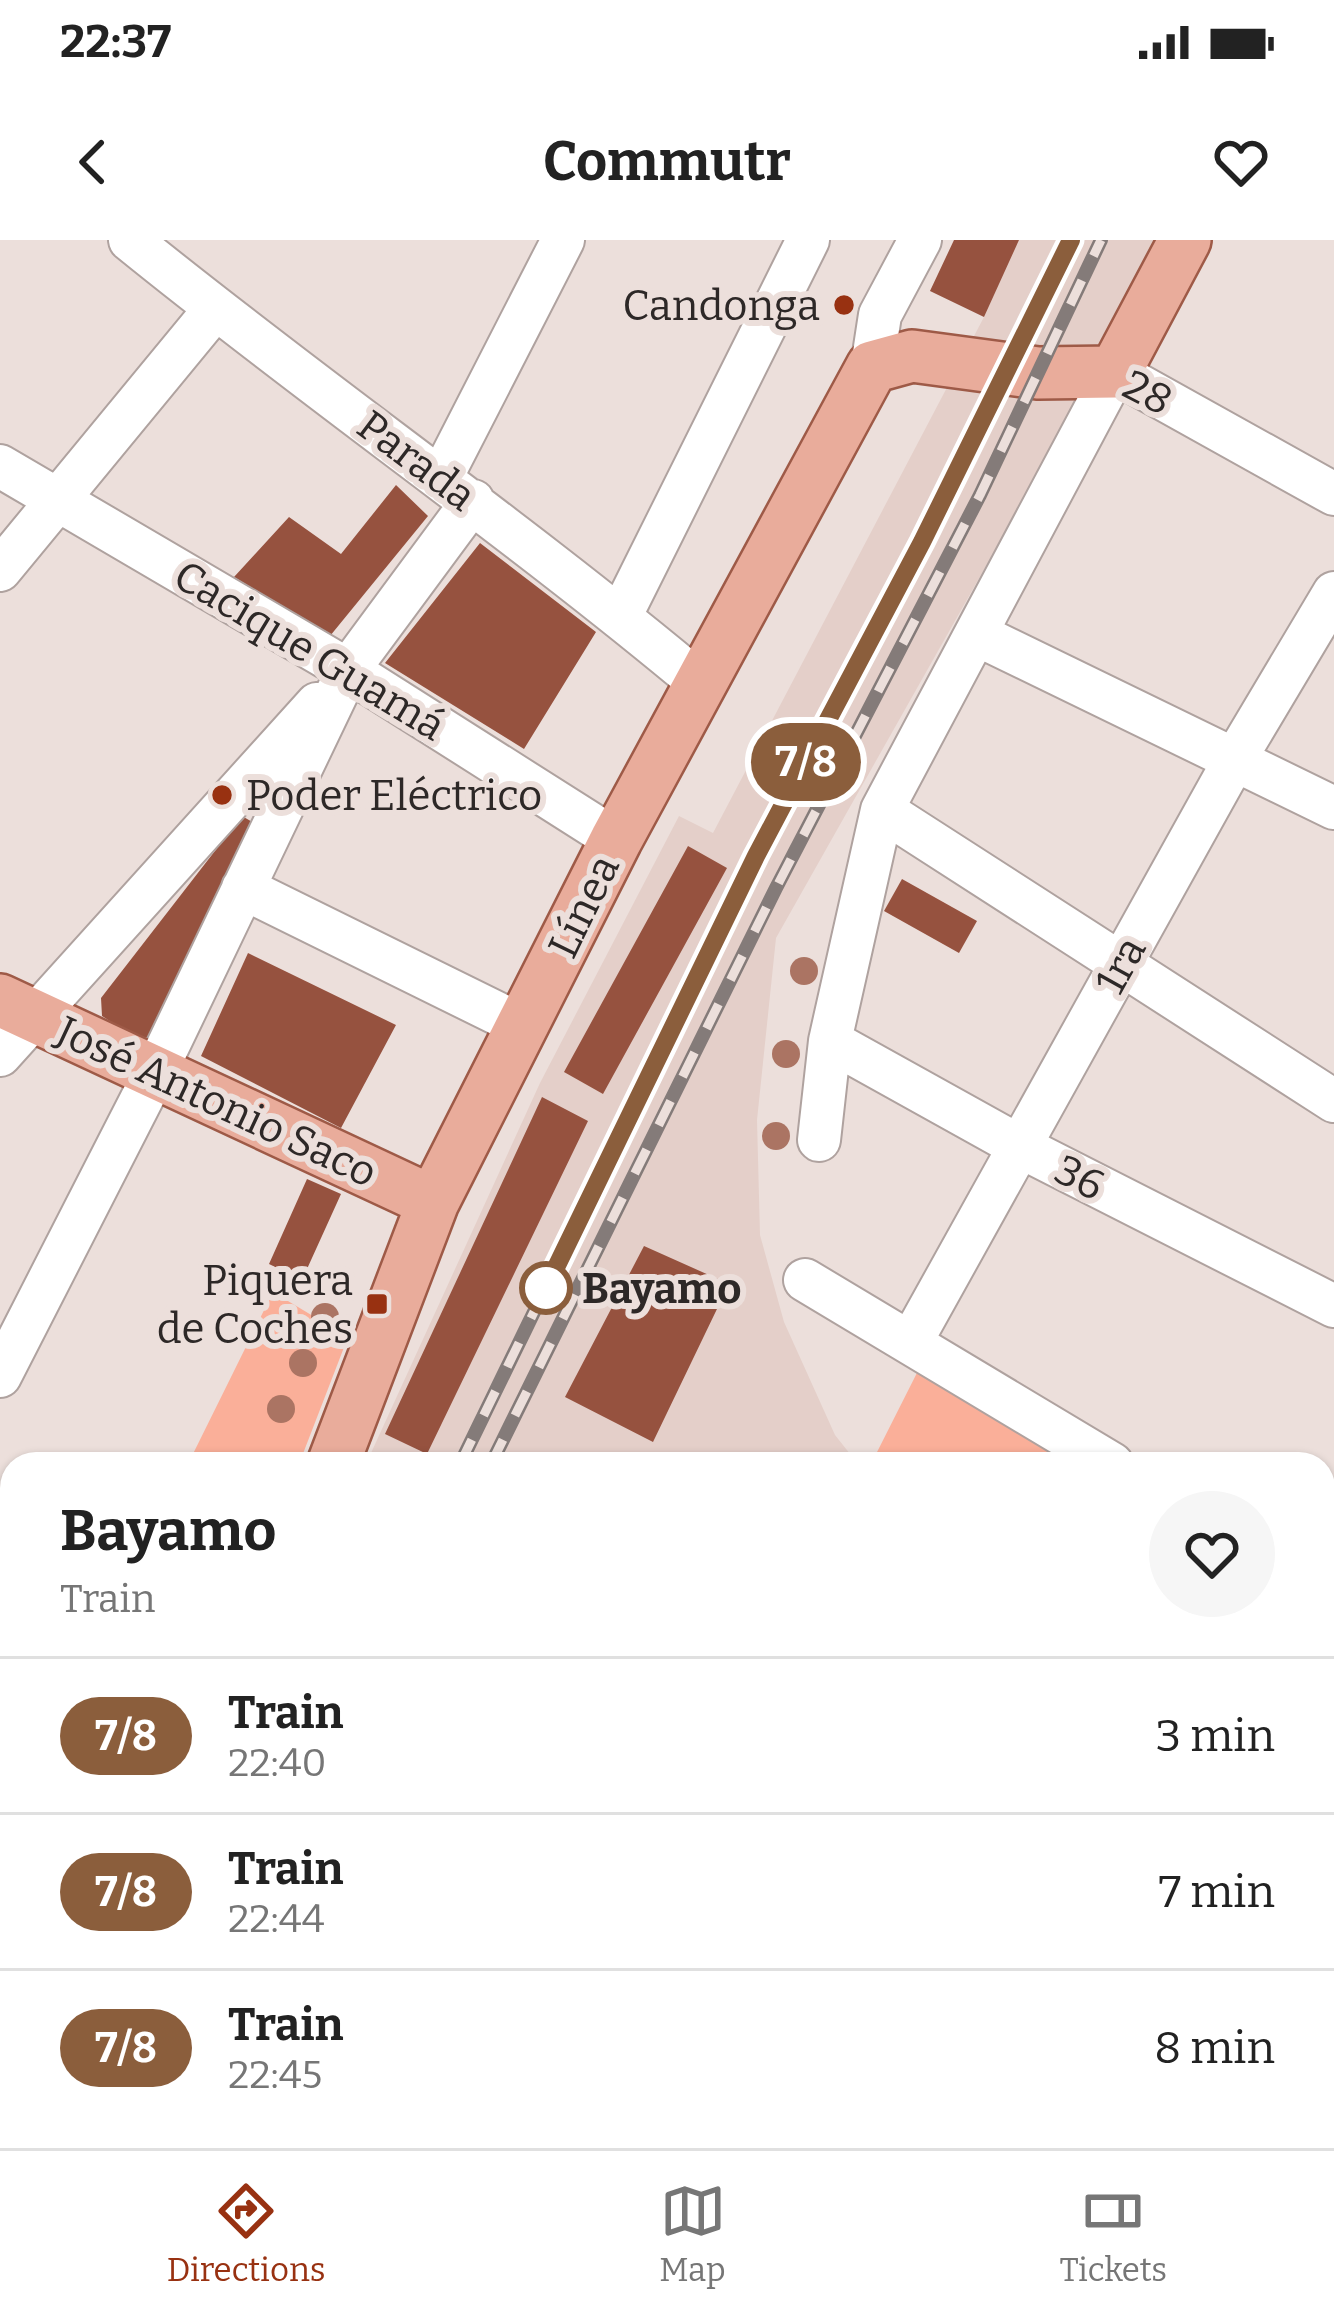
<!DOCTYPE html>
<html lang="en">
<head>
<meta charset="utf-8">
<style>
	body { margin:0; font-family:Bitter,serif; background:#f6f6f6; color:#222; height:100vh; display:flex; flex-direction:column; font-size:45px; white-space:nowrap }
	* { box-sizing:border-box; margin:0 }
	p { font-size:39px; color:#767676 }
	.icon { flex:none; width:66px; height:66px; fill:none; stroke:currentColor; stroke-width:2; stroke-linecap:round; stroke-linejoin:round }
	.map { position:relative; flex:1; overflow:hidden }
	.panel { position:absolute; left:0px; top:1212px; width:1335px; height:696px; display:flex; flex-direction:column; background:#fff; border-radius:36px 36px 0 0; box-shadow:0 3px 9px #0004 }
	.panel>* { flex:none }
	.badge { padding:0 24px; border-radius:39px; font-size:42px; line-height:78px }
	.map>.badge { position:absolute; translate:-50% -50%; box-shadow:0 0 0 6px #fff }
	.round { display:grid; place-items:center; flex:none; width:126px; height:126px; border-radius:63px; background:#f6f6f6 }
	.head { display:flex; align-items:center; justify-content:space-between; height:204px; padding:0 60px }
	h1 { font-size:57px; font-weight:700; line-height:90px }
	ul { padding:0; list-style:none }
	li { display:flex; align-items:center; gap:36px; height:156px; padding:0 60px; border-top:3px solid #e0e0e0 }
	li div { flex:1 }
	li b { display:block; font-size:45px }
	li em { font-style:normal }
	li .badge { min-width:132px; font-weight:700; text-align:center }
	.status { display:flex; justify-content:space-between; align-items:center; height:84px; padding:0 60px; background:#fff; direction:ltr }
	.status svg { height:33px; fill:currentColor }
	header { display:flex; justify-content:space-between; align-items:center; height:156px; padding:0 60px; background:#fff; font-size:54px; font-weight:700 }
	.menu { display:flex; justify-content:space-around; align-items:center; height:168px; border-top:3px solid #e0e0e0; background:#fff; font-size:33px; color:#767676 }
	.menu a { display:grid; justify-items:center; gap:6px }
	.menu .selected { color:#983111 }
	.map>svg:first-child { display:block }
	.built { fill:#e4cfc9 }
	.green { fill:#faaf99 }
	.building { fill:#96523f }
	.lines { fill:none; stroke-linecap:round; stroke-linejoin:round }
	.minor-casing { stroke:#afa29f; stroke-width:46 }
	.major-casing { stroke:#9e5a47; stroke-width:56 }
	.minor { stroke:#fff; stroke-width:42 }
	.major { stroke:#e9ac9b; stroke-width:51 }
	.rail-casing { stroke:#847b79; stroke-width:14 }
	.rail { stroke:#ecdfdb; stroke-width:9; stroke-dasharray:27; stroke-linecap:butt }
	.tree { fill:#ab7463 }
	.line-casing { stroke:#fff; stroke-width:27 }
	.line { stroke:#8b5e3c; stroke-width:18 }
	.poi-dot { fill:#983111; stroke:#ecdfdb; stroke-width:4.5 }
	.stop-dot { fill:#fff; stroke:#8b5e3c; stroke-width:6 }
	.labels { text-anchor:middle; stroke-width:12; stroke-linejoin:round; paint-order:stroke }
	.poi-label { font-size:42px; fill:#2d2827; stroke:#ecdfdb; text-anchor:end }
	.street-label { font-size:42px; fill:#2d2827; stroke:#ecdfdb }
	.stop-label { font-size:42px; font-weight:bold; fill:#2d2827; stroke:#ecdfdb; text-anchor:start }
</style>
</head>
<body>
<div class="status"><b>22:37</b><svg viewBox="0 0 49 12"><path d="M0 12V9h3v3zM5 12V6h3v6zM10 12V3h3v9zM15 12V0h3v12zM26 1h20v11H26zM47 4h2v5h-2z"/></svg></div>
<header><svg class="icon" aria-label="back" viewBox="0 0 24 24"><path d="M15 5l-7 7 7 7"/></svg>Commutr<svg class="icon" aria-label="heart" viewBox="0 0 24 24"><path d="M12 20l-8-8c-3-5 5-10 8-4 3-6 11-1 8 4z"/></svg></header>
<div class="map">
<svg width="1334" height="1908" viewBox="0 0 1334 1908">
	<rect width="100%" height="100%" fill="#ecdfdb"/>
	<path class="built" d="M1018,0H1170L776,698L757,880L760,995L784,1082L835,1195L858,1224H366L540,843L679,576L713,593L984,77Z"/>
	<path class="green" d="M273,1052L348,1097L299,1224H188Z
		M925,1117L1099,1224H871Z"/>
	<path class="building" d="M954,0H1019L984,77L930,51Z
		M396,245L428,276L330,396L234,337L289,277L341,314Z
		M480,303L596,392L524,509L385,423Z
		M242,576L254,583L149,798L130,794L102,776L101,758Z
		M688,606L727,628L603,854L564,832Z
		M902,639L977,681L959,713L884,671Z
		M248,713L396,785L341,888L201,816Z
		M542,857L588,881L427,1214L385,1194Z
		M307,939L341,954L302,1040L269,1024Z
		M644,1006L729,1044L653,1202L565,1157Z"/>
	<g class="lines">
		<defs>
			<path id="minor" d="M130,0C317,152 516,289 701,444
				M872,127L880,75L920,0
				M0,226L348,430L616,600
				M442,236L563,0
				M0,330L215,69
				M620,377L808,0
				M976,394L1334,568
				M882,570L1334,861
				M243,648L523,786
				M830,801L1017,905L1334,1066
				M0,815L317,464
				M819,900L830,801L882,570L1115,132L1334,254
				M805,1040L1112,1224
				M912,1100L1235,519L1334,353
				M0,1136L155,833L348,430L473,261
				M1323,1329L1334,1308
				M0,1385L12,1391
				M0,1613L12,1587
				M1323,1633L1334,1640
				M1323,1710L1334,1716
				M1323,1842L1334,1822
				M769,1896L789,1908
				M201,1908L208,1896
				M671,1908L679,1896
				M990,1908L998,1896
				M1285,1908L1292,1896"/>
			<path id="major" d="M0,760L433,962
				M333,1224L433,962L616,600L872,127L912,116L1038,133L1115,132L1185,0
				M57,1908L62,1896"/>
		</defs>
		<use href="#minor" class="minor-casing"/>
		<use href="#major" class="major-casing"/>
		<use href="#minor" class="minor"/>
		<use href="#major" class="major"/>
		<defs>
			<path id="rail" d="M460,1224L756,616L922,301L1071,0
				M491,1224L776,648L980,255L1101,0
				M124,1908L130,1896"/>
		</defs>
		<use href="#rail" class="rail-casing"/>
		<use href="#rail" class="rail"/>
	</g>
	<g class="tree">
		<circle cx="804" cy="731" r="14"/>
		<circle cx="786" cy="814" r="14"/>
		<circle cx="776" cy="896" r="14"/>
		<circle cx="325" cy="1077" r="14"/>
		<circle cx="303" cy="1123" r="14"/>
		<circle cx="281" cy="1169" r="14"/>
	</g>
	<g class="lines">
		<defs>
			<path id="line" d="M546,1048L756,616L922,302L1071,0"/>
		</defs>
		<use href="#line" class="line-casing"/>
		<use href="#line" class="line"/>
	</g>
	<g class="poi-dot">
		<circle cx="844" cy="65" r="12"/>
		<circle cx="222" cy="555" r="12"/>
		<rect x="365" y="1052" width="24" height="24" rx="6"/>
	</g>
	<circle class="stop-dot" cx="546" cy="1048" r="24"/>
	<g class="labels">
		<g class="poi-label">
			<text x="820" y="80">Candonga</text>
			<text x="246" y="570" text-anchor="start">Poder Eléctrico</text>
			<text x="353" y="1055">Piquera<tspan x="353" dy="48">de Coches</tspan></text>
		</g>
		<g class="street-label">
			<text transform="translate(1148 152) rotate(27)" y="15">28</text>
			<text transform="translate(417 220) rotate(37)" y="15">Parada</text>
			<text transform="translate(310 410) rotate(31)" y="15">Cacique Guamá</text>
			<text transform="translate(583 666) rotate(-64)" y="15">Línea</text>
			<text transform="translate(1120 725) rotate(-61)" y="15">1ra</text>
			<text transform="translate(217 861) rotate(25)" y="15">José Antonio Saco</text>
			<text transform="translate(1080 937) rotate(27)" y="15">36</text>
		</g>
		<g class="stop-label">
			<text x="582" y="1063">Bayamo</text>
		</g>
	</g>
</svg>
<b class="badge" style="left:806px;top:522px;background:#8b5e3c;color:#fff">7/8</b>
<section class="panel">
<div class="head"><div><h1>Bayamo</h1><p>Train</p></div><a class="round"><svg class="icon" aria-label="heart" viewBox="0 0 24 24"><path d="M12 20l-8-8c-3-5 5-10 8-4 3-6 11-1 8 4z"/></svg></a></div>
<ul>
<li><span class="badge" style="background:#8b5e3c;color:#fff">7/8</span><div><b>Train</b><p>22:40</p></div><em>3 min</em></li>
<li><span class="badge" style="background:#8b5e3c;color:#fff">7/8</span><div><b>Train</b><p>22:44</p></div><em>7 min</em></li>
<li><span class="badge" style="background:#8b5e3c;color:#fff">7/8</span><div><b>Train</b><p>22:45</p></div><em>8 min</em></li>
</ul>
</section>
</div>
<nav class="menu">
<a class="selected"><svg class="icon" aria-label="directions" viewBox="0 0 24 24"><path d="M12 3l9 9-9 9-9-9zM9 14v-3h6M13 9l2 2-2 2"/></svg>Directions</a>
<a><svg class="icon" aria-label="map" viewBox="0 0 24 24"><path d="M3 6l6-2 6 2 6-2v14l-6 2-6-2-6 2zM9 4v14M15 6v14"/></svg>Map</a>
<a><svg class="icon" aria-label="tickets" viewBox="0 0 24 24"><path d="M3 7h18v10H3zM15 7v10"/></svg>Tickets</a>
</nav>
</body>
</html>
